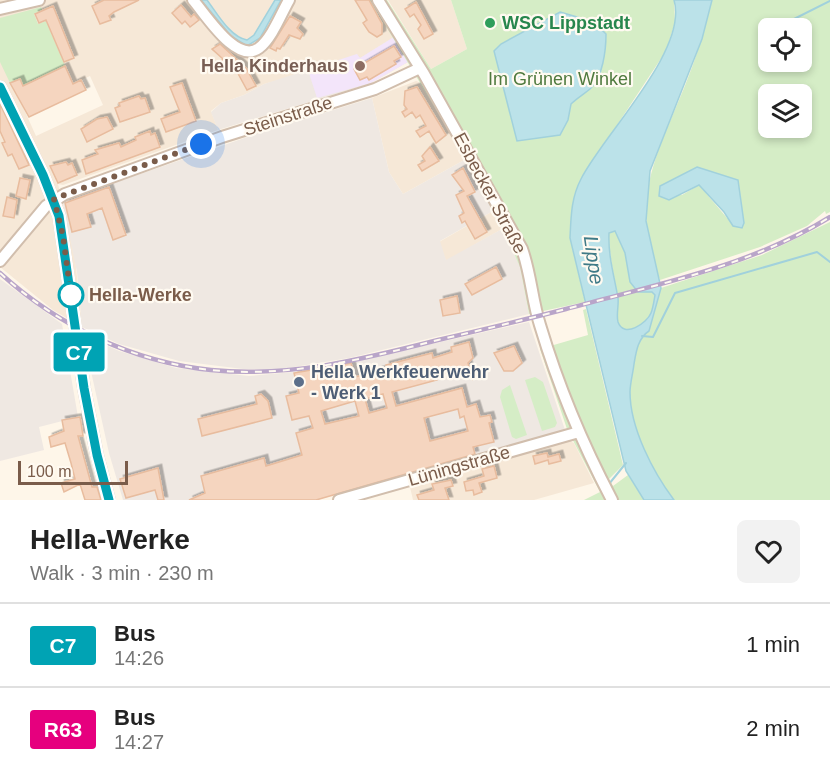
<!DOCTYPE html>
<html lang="en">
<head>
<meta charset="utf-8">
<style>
	body { margin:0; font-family:Arial,sans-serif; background:#f2f2f2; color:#222; height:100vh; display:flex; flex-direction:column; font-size:22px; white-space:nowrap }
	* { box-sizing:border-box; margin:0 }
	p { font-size:20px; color:#767676 }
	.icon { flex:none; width:33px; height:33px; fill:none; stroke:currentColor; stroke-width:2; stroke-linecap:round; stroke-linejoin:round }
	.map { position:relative; height:500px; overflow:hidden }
	.panel { display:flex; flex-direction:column; background:#fff; flex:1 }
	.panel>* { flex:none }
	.badge { padding:0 12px; border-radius:4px; font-size:21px; line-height:39px }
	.controls { position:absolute; left:758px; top:18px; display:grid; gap:12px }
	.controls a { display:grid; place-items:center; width:54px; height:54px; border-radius:9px; background:#fff; box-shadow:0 3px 9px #0003; font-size:30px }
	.scale { position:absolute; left:18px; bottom:15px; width:110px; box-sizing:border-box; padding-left:6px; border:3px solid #7a5c4a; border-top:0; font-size:16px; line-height:21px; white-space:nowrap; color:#7a5c4a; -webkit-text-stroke:4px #fffaf1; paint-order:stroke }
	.you { position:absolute; width:30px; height:30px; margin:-15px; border:4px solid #fff; border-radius:50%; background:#1a73e8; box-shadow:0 0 0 9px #1a73e833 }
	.map>.badge { position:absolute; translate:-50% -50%; box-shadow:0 0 0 3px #fff }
	.round { display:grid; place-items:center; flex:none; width:63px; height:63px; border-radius:9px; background:#f2f2f2 }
	.overview { display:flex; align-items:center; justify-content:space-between; height:102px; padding:0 30px }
	h1 { font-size:28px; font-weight:800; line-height:45px }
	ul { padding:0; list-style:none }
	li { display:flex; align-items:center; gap:18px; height:84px; padding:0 30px; border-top:2px solid #e0e0e0 }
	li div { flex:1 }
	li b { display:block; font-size:22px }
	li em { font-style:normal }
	li .badge { min-width:66px; font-weight:700; text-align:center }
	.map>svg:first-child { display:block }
	.residential { fill:#f6e8d7; fill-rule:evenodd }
	.industrial { fill:#efe8e2 }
	.education { fill:#f3e5fa }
	.green { fill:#d5edc6; fill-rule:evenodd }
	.water { fill:#bbe2e9; stroke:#a1d1dc; stroke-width:1.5; fill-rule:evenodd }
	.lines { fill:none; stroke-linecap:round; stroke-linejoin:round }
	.stream { stroke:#a1d1dc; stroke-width:2 }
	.building { fill:#f5d5bf; stroke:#e8bc9e; stroke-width:1.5; fill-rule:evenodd; filter:url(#shadow) }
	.minor-casing { stroke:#d1bead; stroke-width:14 }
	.minor { stroke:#fff; stroke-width:10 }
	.rail-casing { stroke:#b9a5c9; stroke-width:4.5 }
	.rail { stroke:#fffaf1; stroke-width:2; stroke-dasharray:7; stroke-linecap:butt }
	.line-casing { stroke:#fff; stroke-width:14 }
	.line { stroke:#00a3b4; stroke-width:9 }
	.walk { stroke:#7a5c4a; stroke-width:6; stroke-dasharray:0 10.8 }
	.leisure-dot { fill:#2e9e5b; stroke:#fffaf1; stroke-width:2 }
	.education-dot { fill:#8d6e63; stroke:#fffaf1; stroke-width:2 }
	.stop-dot { fill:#fff; stroke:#00a3b4; stroke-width:3 }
	.service-dot { fill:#5c6f8a; stroke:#fffaf1; stroke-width:2 }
	.labels { text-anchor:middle; stroke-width:4.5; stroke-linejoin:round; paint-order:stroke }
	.leisure-label { font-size:18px; font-weight:bold; fill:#27864d; stroke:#fffaf1; text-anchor:start }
	.education-label { font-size:18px; font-weight:bold; fill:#785e54; stroke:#fffaf1; text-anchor:end }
	.park-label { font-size:18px; fill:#4f7a3e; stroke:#fffaf1 }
	.street-label { font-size:18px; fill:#7a5c4a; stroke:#fffaf1 }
	.stop-label { font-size:18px; font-weight:bold; fill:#7a5c4a; stroke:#fffaf1; text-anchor:start }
	.service-label { font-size:18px; font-weight:bold; fill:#4e5e75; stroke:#fffaf1; text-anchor:start }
	.water-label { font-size:20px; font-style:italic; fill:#3f7a87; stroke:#fffaf1 }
</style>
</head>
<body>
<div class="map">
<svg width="830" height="500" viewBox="0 0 830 500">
	<defs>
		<filter id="shadow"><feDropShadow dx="3.5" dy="-3.5" stdDeviation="0" flood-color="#0004"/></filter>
	</defs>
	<rect width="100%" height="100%" fill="#fef6e9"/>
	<path class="residential" d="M0,0H370L394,37L359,59L264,84L244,95L221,103L211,111L218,130L63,185L58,184L75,257L82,327L53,310L0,267ZM90,76L103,105L36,136L23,107Z
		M388,0H451L467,49L431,69Z
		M416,81L419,82L466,159L403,194L389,172L372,98Z
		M493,211L502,229L446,261L439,242Z
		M570,441L574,443L594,483L534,500H413L410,487Z"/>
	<path class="industrial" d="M394,37L408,62L371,83L218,130L211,112L221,103L244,95L264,84L357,54L360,58Z
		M372,98L389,172L403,194L466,159L493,211L440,241L446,260L502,229L520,266L529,314L349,358L282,369H243L179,361L119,344L82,327L77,272L63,204L65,200L259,133Z
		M0,279L62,324L78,417L39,427L44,450L0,461Z
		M529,322L565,430L317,500H123L109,453L83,335L119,351L176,368L249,376L317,370Z"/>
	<path class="education" d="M394,37L408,62L371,83L317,98L308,70L357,54L360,58Z"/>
	<path class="green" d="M370,0H387L431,69L467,49L451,0H674L675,22L666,51L580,181L570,238L585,302L529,314L520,267L512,249L466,159Z
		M712,0H830V212L826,214L825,211L807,226L760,247L660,280C629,197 656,158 686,83C697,56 705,28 712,0ZM768,28H801V62H768ZM768,94H801V128H768ZM697,167L738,180L744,223L727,218L699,185L682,195L659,189Z
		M41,7L42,10L34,14L38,24L46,21L65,66L23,86L20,78L10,83L0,62V18Z
		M830,222V500H674C653,472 629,428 630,392C630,383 633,373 634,364C636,352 638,338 649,331L661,288L762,255Z
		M615,231L625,253L630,282L638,292H652L655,295C654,300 653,308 651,313C647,323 624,339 618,322C616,315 619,305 618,298C614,275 609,256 609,233Z
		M586,309L623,465L609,479L613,486L628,475L644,500H584L600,492L567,429L540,349L588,335L583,310Z
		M535,377L543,382L557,423L555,427L542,431L525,380Z
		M510,385L527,435L516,439L512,437L500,397L502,390Z"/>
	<path class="water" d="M201,0H207C217,13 230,37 247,40L254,35L275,0H281L260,38L247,46L231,36Z
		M674,0H712L702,39L650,171L646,221L661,288L649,331C638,338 636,352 634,364C633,373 630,384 630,392C630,428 653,472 674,500H644L626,471L570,238C571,217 571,198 581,179C603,135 689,50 674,0ZM615,231L625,253L630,282L638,292H652L655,295C654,301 653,308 651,313C647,323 624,339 618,322C616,315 619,305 618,298C614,275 608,256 609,233Z
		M560,12L594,22L606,34C606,49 603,78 590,89C584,94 577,98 571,104L568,120L560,135L517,141L494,51L501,44Z
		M697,167L738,180L744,223L742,228L733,226L724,212L699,185L669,200L659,196L660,186Z"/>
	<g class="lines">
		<path class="stream" d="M788,22L830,1
			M642,336L653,337L675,293L817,252L830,262
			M609,484L626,463"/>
	</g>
	<path class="building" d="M104,0H139L114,12L109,16L111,20L100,24L92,6Z
		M355,0H369L382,24V34L377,37L369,32L363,23L367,20Z
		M416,2L433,34L424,39L418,29L421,25L414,14L410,17L405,9Z
		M181,5L191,17L194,14L199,20L190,27L185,21L182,24L172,13Z
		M53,6L74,58L64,62L46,20L39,23L35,14Z
		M290,16L301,22L297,28L303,34L300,39L289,35L280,49L277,48L276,51L270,48Z
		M220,44L246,68L256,86L247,90L230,59L219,64L223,59L212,49Z
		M394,46L401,57L394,61L396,64L369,80L367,77L360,80L354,69Z
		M65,66L73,84L81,80L86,90L29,117L10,83L20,79L23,86Z
		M182,83L196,121L166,132L161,119L180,112L170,87Z
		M417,87L446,135L436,143L429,131L420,137L416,131L426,126L420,115L416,118L412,112L405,117L402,112L407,109L404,105L405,91Z
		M139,96L141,99L145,98L150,112L120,122L115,108L120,106L119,103Z
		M0,104L29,165L19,169L12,154L8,156L2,143L5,142L0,131Z
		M107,117L113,129L87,142L81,129L97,119Z
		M150,131L151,135L155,133L160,147L86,174L82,160L98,154L95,150L119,143L121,147L136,140L135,137Z
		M430,147L439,161L422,171L418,165L425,161L422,156Z
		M66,162L68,165L72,163L77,175L58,183L50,166Z
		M463,168L475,192L467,196L487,232L475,239L465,221L462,223L459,216L464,213L456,195L464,191L452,175Z
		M20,178L30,180L26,199L16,196Z
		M109,187L126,235L113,240L102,208L87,214L91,227L72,232L65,203Z
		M7,197L17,200L14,218L3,216Z
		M496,267L502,279L472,295L465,284Z
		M457,296L460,313L443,316L440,300Z
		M469,342L473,358L468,363L473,380L463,368L443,374L437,377V380L392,392L396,406L462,388L467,407L476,404L480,417L490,415L492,422L489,423L494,442L473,447L475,454L316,500H189L205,493L201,476L264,458L266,466L302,455L296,433L313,428L309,416L292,420L286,396L299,393L294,373L351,363L355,377L387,368L386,365L432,353L433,358L452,352L451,347ZM383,394L387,408L369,413L365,399ZM355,401L359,416L325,424L321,411ZM458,409L460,418L464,416L468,431L430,441L424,418Z
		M514,346L522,363L513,371H504L494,353Z
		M261,394L268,401L272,418L202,436L198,419L257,404L255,396Z
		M80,417L83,436H78L92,487H97L101,500H85L80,484L64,492L61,483L75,479L71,463L65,443L51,447L49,437L64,431L62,420Z
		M547,453L548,457L559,454L561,461L549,464L548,460L535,464L533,456Z
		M494,466L497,478L479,483L482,492L474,495L473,490L466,491L464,482L484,476L482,469Z
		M158,468L164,500H158L155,490L126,498L120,479Z
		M451,480L453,486L445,488L449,500H419L417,495L434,490L432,484Z"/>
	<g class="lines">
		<defs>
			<path id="minor" d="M193,0C206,15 237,65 259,48C272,38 281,14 289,0
				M378,0L424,74L522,249C531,274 532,300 540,325C558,385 583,445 612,500
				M0,9L39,0
				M0,87L43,175L59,216L84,388L97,455L109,500
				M0,261L46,206L65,194L222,137L375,89L420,68
				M339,500L579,432"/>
		</defs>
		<use href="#minor" class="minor-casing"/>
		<use href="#minor" class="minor"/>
		<defs>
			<path id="rail" d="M0,273C58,326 133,362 211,370C289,378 364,359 438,340C481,330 524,320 566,309C655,285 751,266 830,217"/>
		</defs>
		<use href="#rail" class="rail-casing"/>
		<use href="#rail" class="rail"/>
	</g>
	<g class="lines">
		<defs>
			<path id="line" d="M0,87L43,175L59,216L84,388L97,455L109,500"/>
		</defs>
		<use href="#line" class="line-casing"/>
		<use href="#line" class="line"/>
		<path class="walk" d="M71,295L63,236L54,199L201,144"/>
	</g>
	<circle class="leisure-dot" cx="490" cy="23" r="6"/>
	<circle class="education-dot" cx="360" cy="66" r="6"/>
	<circle class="stop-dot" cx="71" cy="295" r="12"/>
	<circle class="service-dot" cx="299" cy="382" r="6"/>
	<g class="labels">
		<g class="leisure-label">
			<text x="502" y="29">WSC Lippstadt</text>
		</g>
		<g class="education-label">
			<text x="348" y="72">Hella Kinderhaus</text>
		</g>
		<g class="park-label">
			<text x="560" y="85">Im Grünen Winkel</text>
		</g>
		<g class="street-label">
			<text transform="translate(288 116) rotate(-18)" y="6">Steinstraße</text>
			<text transform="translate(490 193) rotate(62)" y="6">Esbecker Straße</text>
			<text transform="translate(459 466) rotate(-16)" y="6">Lüningstraße</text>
		</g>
		<g class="stop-label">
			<text x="89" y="301">Hella-Werke</text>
		</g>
		<g class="service-label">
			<text x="311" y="378">Hella Werkfeuerwehr<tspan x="311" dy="21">- Werk 1</tspan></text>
		</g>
		<g class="water-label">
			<text transform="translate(594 260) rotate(82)" y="7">Lippe</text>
		</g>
	</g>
</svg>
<div class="controls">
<a><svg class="icon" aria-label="locate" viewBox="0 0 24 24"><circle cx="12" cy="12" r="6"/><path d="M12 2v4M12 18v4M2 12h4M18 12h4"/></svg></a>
<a><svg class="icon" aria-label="layers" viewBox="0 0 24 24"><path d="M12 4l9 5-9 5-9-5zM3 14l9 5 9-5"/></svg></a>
</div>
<div class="scale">100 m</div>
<div class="you" style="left:201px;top:144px"></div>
<b class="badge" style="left:79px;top:352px;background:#00a3b4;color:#fff">C7</b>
</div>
<section class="panel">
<div class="overview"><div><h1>Hella-Werke</h1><p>Walk · 3 min · 230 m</p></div><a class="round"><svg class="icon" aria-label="heart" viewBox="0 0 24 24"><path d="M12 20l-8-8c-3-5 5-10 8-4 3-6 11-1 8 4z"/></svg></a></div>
<ul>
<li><span class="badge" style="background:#00a3b4;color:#fff">C7</span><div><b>Bus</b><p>14:26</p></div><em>1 min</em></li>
<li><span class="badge" style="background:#e6007e;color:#fff">R63</span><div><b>Bus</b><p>14:27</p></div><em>2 min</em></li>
</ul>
</section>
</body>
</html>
